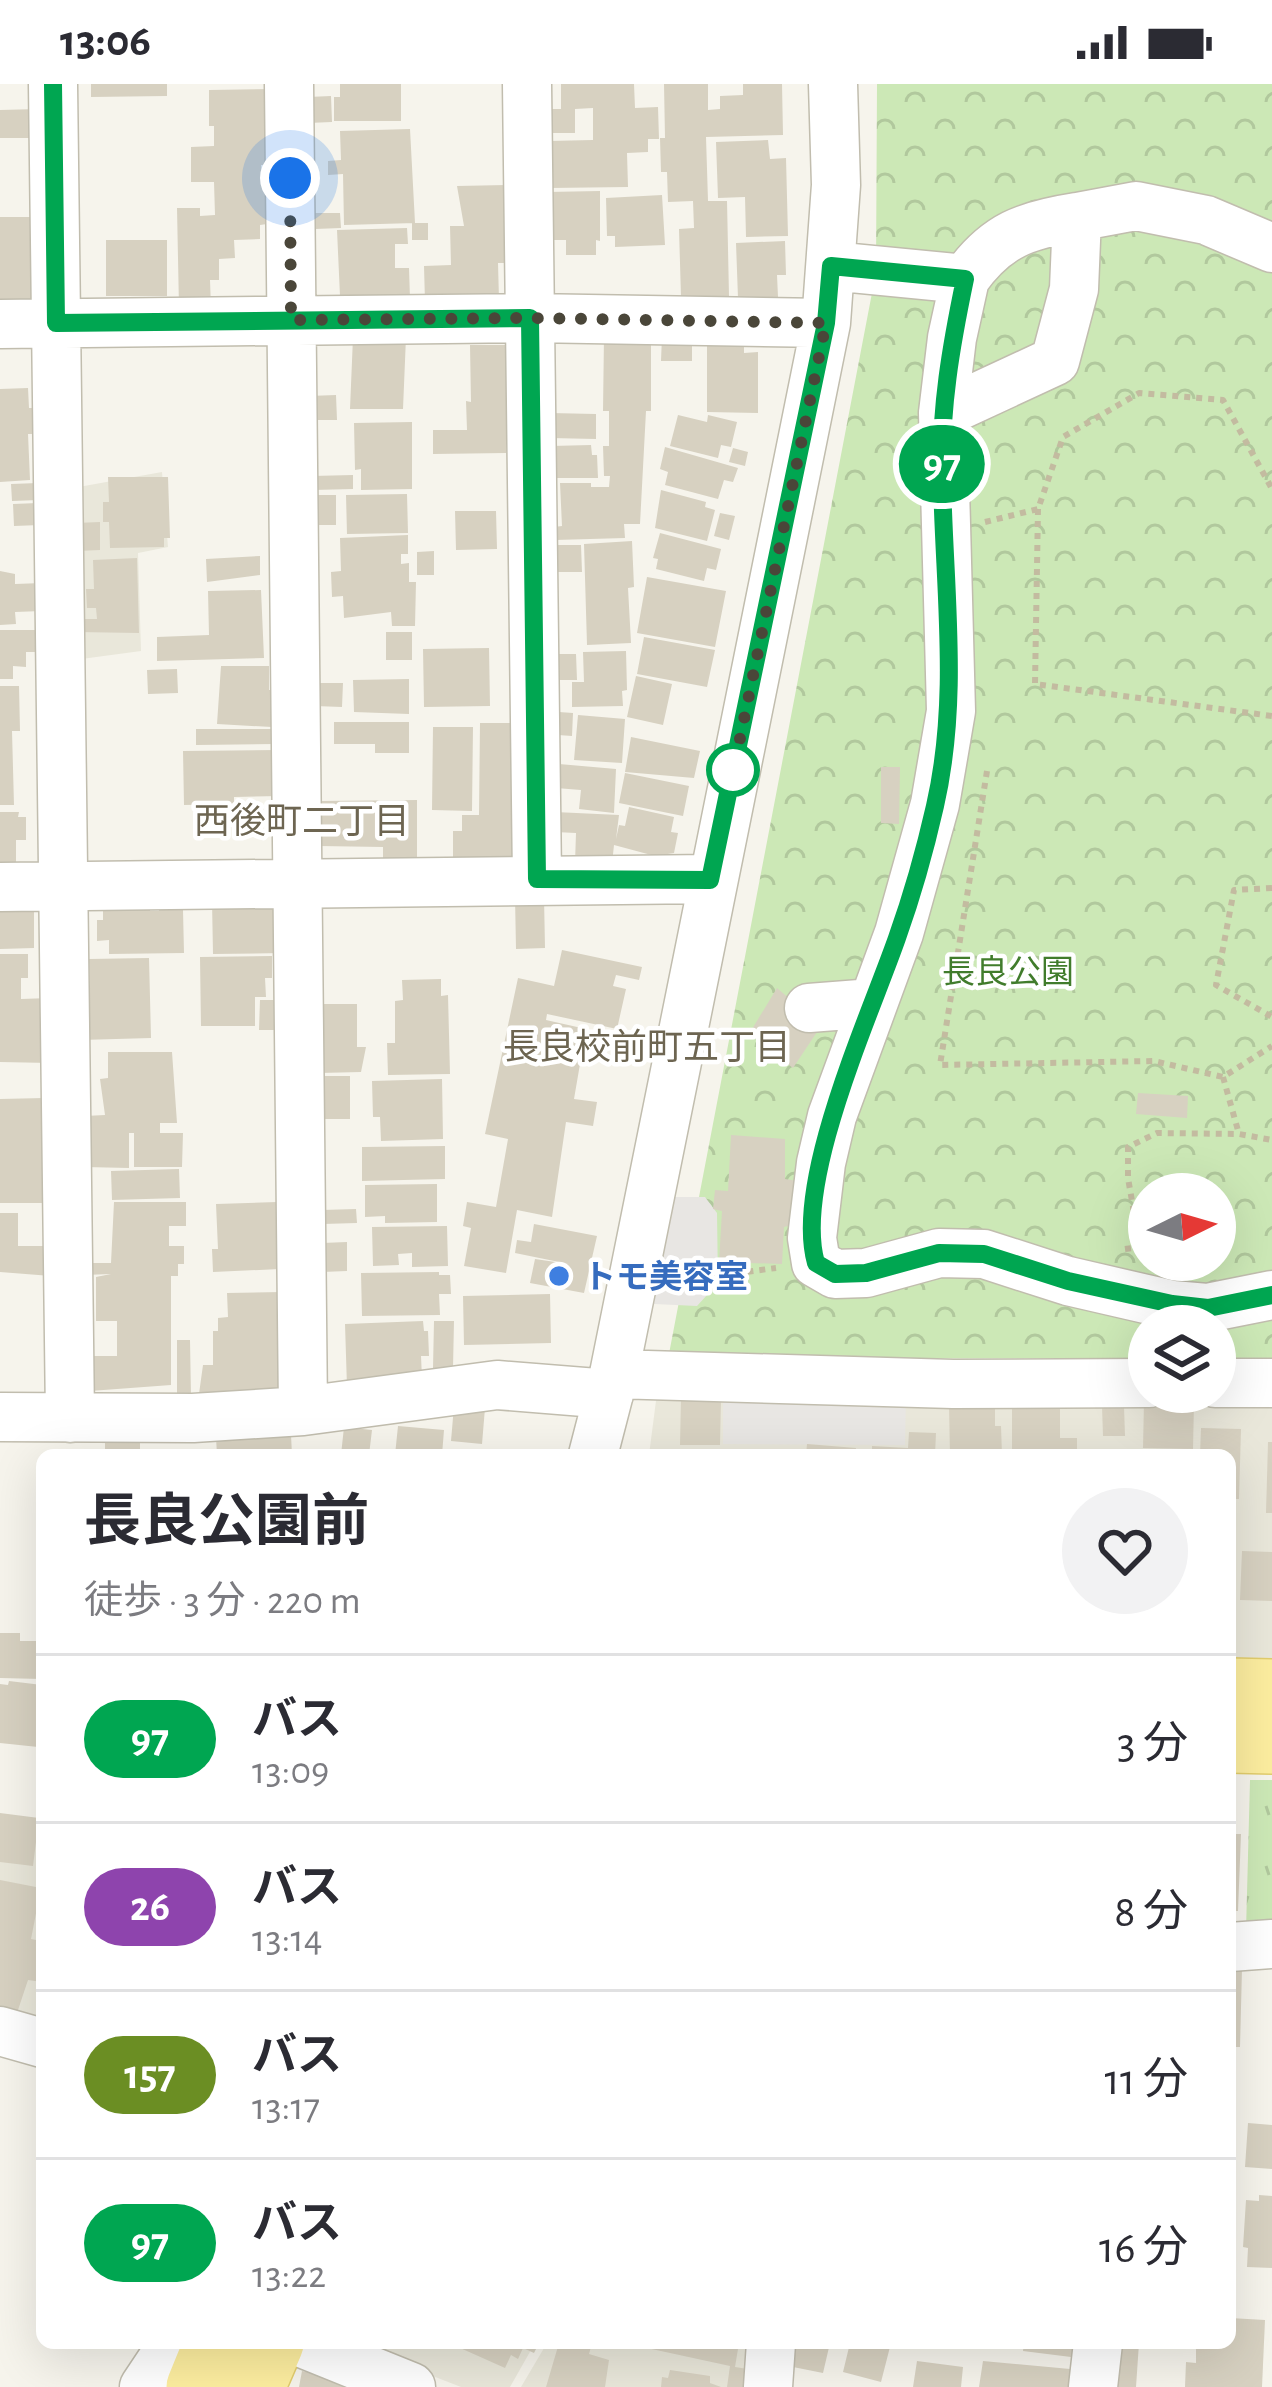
<!DOCTYPE html>
<html lang="ja">
<head>
<meta charset="utf-8">
<style>
	body { margin:0; font-family:"Alegreya Sans","Noto Sans JP",sans-serif; background:#f2f2f3; color:#2b2b33; height:100vh; display:flex; flex-direction:column; font-size:45px; white-space:nowrap }
	* { box-sizing:border-box; margin:0 }
	p { font-size:39px; color:#7c7c81 }
	.icon { flex:none; width:66px; height:66px; fill:none; stroke:currentColor; stroke-width:2; stroke-linecap:round; stroke-linejoin:round }
	.map { position:relative; flex:1; overflow:hidden }
	.side { position:absolute; left:36px; top:1365px; width:1200px; height:900px; display:flex; flex-direction:column; background:#fff; border-radius:18px; box-shadow:0 12px 48px #0002 }
	.side>* { flex:none }
	.badge { padding:0 24px; border-radius:39px; font-size:42px; line-height:78px }
	.needle { width:78px; rotate:85deg }
	.buttons { position:absolute; left:1128px; top:1089px; display:grid; gap:24px }
	.buttons a { display:grid; place-items:center; width:108px; height:108px; border-radius:50%; background:#fff; box-shadow:0 12px 48px #0002; font-size:60px }
	.you { position:absolute; width:60px; height:60px; margin:-30px; border:9px solid #fff; border-radius:50%; background:#1a73e8; box-shadow:0 0 0 18px #1a73e833 }
	.map>.badge { position:absolute; translate:-50% -50%; box-shadow:0 0 0 6px #fff }
	.round { display:grid; place-items:center; flex:none; width:126px; height:126px; border-radius:63px; background:#f2f2f3 }
	.headline { display:flex; align-items:center; justify-content:space-between; height:204px; padding:0 48px }
	h1 { font-size:57px; font-weight:700; line-height:90px }
	ul { padding:0; list-style:none }
	li { display:flex; align-items:center; gap:36px; height:168px; padding:0 48px; border-top:3px solid #e1e1e2 }
	li div { flex:1 }
	li b { display:block; font-size:45px }
	li em { font-style:normal }
	li .badge { min-width:132px; font-weight:700; text-align:center }
	.status { display:flex; justify-content:space-between; align-items:center; height:84px; padding:0 60px; background:#fff; direction:ltr }
	.status svg { height:33px; fill:currentColor }
	.map>svg:first-child { display:block }
	.residential { fill:#e9e7da }
	.grass { fill:url(#grass-tufts) }
	.park { fill:url(#park-crowns); fill-rule:evenodd }
	.parking { fill:#e8e6e3 }
	.building { fill:#d7d1c1 }
	.lines { fill:none; stroke-linecap:round; stroke-linejoin:round }
	.minor-casing { stroke:#c1bdae; stroke-width:51 }
	.major-casing { stroke:#e2cd6d; stroke-width:66 }
	.path { stroke:#c3bba0; stroke-width:6; stroke-dasharray:6 6; stroke-linecap:butt }
	.minor { stroke:#fff; stroke-width:48 }
	.major { stroke:#fced9f; stroke-width:63 }
	.line-casing { stroke:#fff; stroke-width:27 }
	.line { stroke:#00a651; stroke-width:18 }
	.walk { stroke:#4a4639; stroke-width:12; stroke-dasharray:0 21.6 }
	.stop-dot { fill:#fff; stroke:#00a651; stroke-width:6 }
	.shop-dot { fill:#3f7fe0; stroke:#fff; stroke-width:4.5 }
	.labels { text-anchor:middle; stroke-width:9; stroke-linejoin:round; paint-order:stroke }
	.park-label { font-size:33px; fill:#417c2c; stroke:#fff }
	.shop-label { font-size:33px; font-weight:bold; fill:#366cbe; stroke:#fff; text-anchor:start }
	.neighbourhood-label { font-size:36px; fill:#6d6551; stroke:#fff }
</style>
</head>
<body>
<div class="status"><b>13:06</b><svg viewBox="0 0 49 12"><path d="M0 12V9h3v3zM5 12V6h3v6zM10 12V3h3v9zM15 12V0h3v12zM26 1h20v11H26zM47 4h2v5h-2z"/></svg></div>
<div class="map">
<svg width="1272" height="2303" viewBox="0 0 1272 2303">
	<defs>
		<pattern id="grass-tufts" width="24" height="20" patternUnits="userSpaceOnUse" patternTransform="scale(3)"><rect width="24" height="20" fill="#cce8b6"/><path d="M3 7l-1-3M5 7V3M7 7l1-3M15 17l-1-3M17 17v-4M19 17l1-3" fill="none" stroke="#b1c89d"/></pattern>
		<pattern id="park-crowns" width="20" height="18" patternUnits="userSpaceOnUse" patternTransform="scale(3)"><rect width="20" height="18" fill="#cce8b6"/><path d="M2 6a3 3 0 1 1 6 0M12 15a3 3 0 1 1 6 0" fill="none" stroke="#b1c89d"/></pattern>
	</defs>
	<rect width="100%" height="100%" fill="#f6f4ec"/>
	<path class="residential" d="M162,388L168,463L138,469L141,567L74,576L73,404Z
		M657,1309H1272V1576L1230,1575V1371H649Z
		M0,1744L42,1746V1949L0,1936Z
		M367,2259H535L510,2303H461L407,2282Z
		M547,2259H759L755,2303H521Z"/>
	<path class="grass" d="M1250,1696H1272V1845L1246,1847Z"/>
	<path class="park" d="M877,0H1272V1274H1215V1242H1149V1274L668,1275L876,188ZM1149,1110H1215V1176H1149Z"/>
	<path class="parking" d="M673,1113H705L717,1129L718,1199L697,1222L654,1220Z
		M723,1313H906L905,1361L723,1360Z"/>
	<path class="building" d="M91,0H167V12L91,13Z
		M340,0H401V37H334V13H340Z
		M561,0H634L635,24L658,23L659,55H648V68L627,69L628,103L550,104L549,57L593,56V24L575,25V49H551V25H561Z
		M664,0H708V26L720,25V12L743,11V0H782L783,51L706,53L708,117H727L729,212L681,213L679,145L694,144L693,117L668,118L667,88H661L660,54H665Z
		M275,5L269,81H261L262,97H266L267,140L260,141V155L234,156L235,174L219,175V196H210L211,224H179L177,124H200V132L215,131L214,98H191V63L214,62V42H209V6Z
		M331,12L332,38L308,39V13Z
		M39,25L40,54H0V26Z
		M410,45L415,139L344,141L343,90L328,91V77L341,76L340,47Z
		M768,56L770,75L786,74L788,152L746,153L745,113L718,114L716,58Z
		M506,101L507,179H498L499,216L425,218L424,182L451,181L450,142H464L457,102Z
		M600,107V157L596,156V171H566V156H554V143L548,144L547,108Z
		M662,111L665,161L615,163V152H607L606,114Z
		M315,129H340L341,144L315,145Z
		M0,133H40L41,168L31,169V215L0,216Z
		M412,139H428V156H412Z
		M407,144L408,160H395V184H409L410,215L340,212L337,146Z
		M106,156H167V212H106Z
		M785,157L786,191H777L778,213L738,214L736,159Z
		M604,252H651V327H646L640,440H624L625,454L555,456L554,443L562,442L560,399H591V403H609L610,392H604L603,362H609V327H603Z
		M662,252H692V277H661Z
		M353,253H406L403,325H350Z
		M470,261H515L516,345H506V369L433,370V346H467L466,317L471,318Z
		M707,261L744,262V269L758,268V329L707,328Z
		M28,304L29,324H37L38,350H28L30,396L0,398V305Z
		M336,311L337,336H310L309,312Z
		M550,329L596,330V355L550,354Z
		M678,331L707,338L708,331L737,338L731,363L721,361L718,374L670,362Z
		M412,338V405L361,406V385L355,386L354,339Z
		M591,361L592,371H597L598,394H551V362Z
		M665,363L738,384L733,398L724,396L718,415L665,401L668,388L660,385Z
		M733,364L748,368L745,382L729,378Z
		M353,391V405L313,406L312,392Z
		M108,393H168L170,454H164V463L110,464L109,438H103V418H109Z
		M38,399L39,416L12,417L11,400Z
		M661,406L706,418L705,423L715,426L707,457L655,444Z
		M407,410L408,449L347,450L346,411Z
		M311,411H336V441H310Z
		M38,419L40,441L14,442L13,420Z
		M455,427H496L497,465L456,466Z
		M720,429L735,432L729,456L714,452Z
		M100,438V466L77,467L76,439Z
		M660,449L721,465L716,486L707,484L704,497L656,485L658,475L653,474Z
		M408,451V470H401V480L409,479V498H416L415,542H392L391,528L344,534L343,512L332,513L331,488L341,487L340,454Z
		M632,457L634,503L628,504L631,559L587,561L584,460Z
		M554,461H581L582,488H554Z
		M434,467V491H417V468Z
		M260,472V491L207,498L206,475Z
		M137,474L139,549L76,548V535H97L96,524H87L86,505H94L93,476Z
		M0,487L15,490V500L42,499V527L15,528L16,540L0,541Z
		M647,493L726,507L715,563L637,549Z
		M261,506L264,574L157,577V553L209,551L208,507Z
		M0,546H35V568H26V583L13,582V595H0Z
		M386,548H412V576H386Z
		M644,553L715,566L707,603L637,590Z
		M489,564L490,622L424,623L423,565Z
		M626,567L627,606L622,607L623,622L572,623V598H584L583,568Z
		M556,570H576L577,596H556Z
		M221,582H269V606H275L272,643L217,640Z
		M177,585L178,609L148,610L147,586Z
		M636,592L672,600L663,641L627,633Z
		M409,595V630L354,628L353,596Z
		M315,599H343L342,623L315,622Z
		M0,602H19L20,647H12L14,721H0Z
		M559,628L573,629L572,652L558,651Z
		M578,631L625,635L622,679L574,676Z
		M334,638H409V669H375V660H334Z
		M480,639H524L513,783L453,784V747H462V731H479Z
		M433,643H473L472,727L432,726Z
		M196,645H273L274,660L196,661Z
		M631,653L700,667L694,694L625,688Z
		M279,666L280,712L234,713V720L184,721L183,667Z
		M559,680L616,685L614,729L579,725L581,706L556,704Z
		M881,683H900L899,740L881,739Z
		M625,689L689,702L683,732L619,719Z
		M417,716V785H383V763L319,762V717Z
		M629,723L674,733L671,748L678,749L674,769L655,772L614,761L612,780L575,779L576,749L555,748V728L619,731L616,755L619,741L625,742Z
		M0,728H19L18,733H26V756H16V785L0,786Z
		M515,813H544L545,864L516,865Z
		M273,816V829H283L284,869L213,870L212,817Z
		M175,823L176,826H183L184,869L109,870V856L97,857V836H103V825L150,824V827H159V824Z
		M0,825H34V864L0,865Z
		M562,866L642,883L639,896L616,891L613,902L626,905L617,945L547,930L546,936L586,945L574,1015L597,1018L593,1042L566,1038L552,1133L517,1126L506,1189L464,1182L471,1144L463,1142L467,1118L496,1123L508,1055L485,1050L518,894L554,902Z
		M0,870H28V894H21V915L50,914L51,979L0,978Z
		M272,872V894H265L266,913H255V942H201L200,873Z
		M149,874L151,954L81,956L80,906H90L89,875Z
		M441,895V912L448,911L450,990L388,991L387,959H395V917L403,916L402,896Z
		M777,904L821,942L793,984L749,950Z
		M260,916H281V946H259Z
		M319,920H357V963H366L361,988L319,989Z
		M108,968H172L177,1039H160V1049H183L182,1083H134V1049H129V1084L85,1083V1032L105,1031L100,995L108,994Z
		M319,992H350V1035H319Z
		M442,995L443,1055L381,1057L380,1033H373L372,997Z
		M1138,1009L1188,1012L1187,1034L1136,1030Z
		M44,1014L47,1119H0V1015Z
		M731,1051L785,1055V1095L798,1097L796,1140L784,1143L782,1180L719,1178L722,1127L713,1125L715,1106L728,1107Z
		M445,1062V1095L362,1097V1063Z
		M179,1085L180,1114L112,1116L111,1087Z
		M437,1100V1138L385,1139V1132L365,1133V1101Z
		M114,1118H186V1142H169V1162H184V1180H178V1192H171V1301L90,1307V1272H117V1237H96V1193L111,1190L84,1191L83,1179H111Z
		M277,1118L280,1185L213,1188L212,1165H218L216,1120Z
		M356,1125L357,1139L323,1140L322,1126Z
		M0,1129H18V1162H50L51,1192L0,1188Z
		M534,1140L597,1152L584,1209L530,1199L535,1175L569,1180L515,1169L517,1156L531,1158Z
		M447,1142L448,1182L412,1183V1169L398,1170L399,1181L373,1182L372,1143Z
		M347,1158V1187L322,1188V1159Z
		M439,1188V1191H450L451,1210H439L440,1231L362,1232L361,1189Z
		M282,1208L283,1315L198,1317L203,1281H213V1247H218V1234L228,1233L227,1209Z
		M550,1210L551,1259L464,1261L463,1212Z
		M423,1237L424,1247H428L429,1272H421L422,1294L347,1303L345,1240Z
		M434,1237H454L453,1284H433Z
		M177,1256H190L191,1313H177Z
		M681,1314L721,1315L720,1361H680Z
		M1144,1317L1194,1319L1193,1365L1143,1364Z
		M949,1321H995V1342H1001L1002,1371H950Z
		M454,1322L485,1324L482,1360L451,1357Z
		M1060,1322V1354H1077V1371H1012V1323Z
		M1102,1322H1124L1125,1352H1103Z
		M398,1342L444,1346L442,1371H395Z
		M344,1343L372,1346L369,1371H341Z
		M1201,1344L1241,1345L1239,1415H1230V1371H1200Z
		M909,1348L936,1349L935,1371H872V1362L908,1364Z
		M105,1351H140V1367H105Z
		M291,1351L292,1371H217L216,1353Z
		M1268,1358H1272V1429H1266Z
		M807,1360L856,1364L855,1371H806Z
		M1242,1467L1272,1468V1517L1240,1516Z
		M0,1549H20V1557H42V1595L0,1594Z
		M9,1597L42,1601L38,1663L0,1659V1600L8,1601Z
		M0,1729L39,1734L33,1782L0,1778Z
		M1230,1750H1241L1238,1827H1230Z
		M0,1796L41,1804L31,1855L36,1856L42,1837V1898L28,1896L13,1941L0,1937Z
		M1230,1885H1242L1240,1963H1230Z
		M1248,2039L1272,2041V2085L1245,2083Z
		M1259,2111L1272,2112V2184L1247,2183L1248,2164L1243,2163L1246,2116L1259,2117Z
		M1230,2234L1265,2236L1262,2303H1185L1186,2278L1196,2279V2259H1230Z
		M449,2259H539L534,2269L523,2264L518,2275L511,2271L505,2284Z
		M559,2259H592L589,2270L609,2276L605,2303H546Z
		M624,2259H739L735,2283L754,2286L751,2303H727L730,2282Z
		M787,2259H830L823,2289L788,2282Z
		M850,2259H891L881,2298L843,2288Z
		M1024,2259H1080L1079,2274L1023,2267Z
		M1109,2259H1139L1136,2303H1105Z
		M917,2277L963,2283L961,2303H913Z
		M983,2277L1081,2286L1079,2303H979Z
		M670,2286L710,2292V2299L721,2303H661L662,2293L668,2294Z
		M302,2287L375,2301L374,2303H299Z"/>
	<g class="lines">
		<defs>
			<path id="minor" d="M53,0L70,1334
				M289,0L303,1327
				M527,0L537,795
				M1272,164L1206,136L1136,122L1077,133L1074,205L1055,277L943,329L951,627L935,720L899,849L832,1032L821,1079L812,1154L816,1179L835,1190L866,1189L939,1169L984,1170L1068,1197L1172,1221L1207,1224L1272,1211
				M831,182L965,195C996,151 1026,141 1077,133
				M0,240L530,234L826,239
				M943,329L952,254L965,195
				M0,803L711,795
				M809,924L873,919
				M614,1290L953,1300L1149,1299
				M1215,1299H1272
				M0,1333L193,1334L303,1327L497,1301L609,1310
				M593,1371L614,1290L826,239L836,101L833,0
				M1230,1863L1272,1860
				M0,1947L42,1959
				M302,2259L411,2303
				M144,2303L168,2267L180,2259
				M768,2303L771,2259
				M1093,2303L1098,2259"/>
			<path id="major" d="M1230,1606L1272,1607
				M1230,1657L1272,1658
				M198,2303L216,2259
				M253,2303L272,2259"/>
		</defs>
		<use href="#minor" class="minor-casing"/>
		<use href="#major" class="major-casing"/>
		<path class="path" d="M1038,425L1035,600L1272,632
			M985,438L1038,425L1063,353L1139,309L1223,316L1272,405
			M987,687L940,981L1154,977L1223,993L1272,962
			M1272,804L1234,806L1216,901L1272,933
			M1223,993L1239,1050L1272,1056
			M1140,1163L1128,1094V1063L1157,1049L1239,1050
			M1125,1165L1140,1163L1149,1169
			M676,1197L776,1184"/>
		<use href="#minor" class="minor"/>
		<use href="#major" class="major"/>
	</g>
	<g class="lines">
		<defs>
			<path id="line" d="M53,0L56,239L530,234L537,795L710,796L826,239L831,182L965,195C951,262 940,325 942,394C944,505 960,613 935,722C925,766 912,812 897,854C869,934 793,1099 816,1179L835,1190L866,1189L939,1169L984,1170L1068,1197L1172,1220L1208,1224L1272,1211"/>
		</defs>
		<use href="#line" class="line-casing"/>
		<use href="#line" class="line"/>
		<path class="walk" d="M290,94L291,236L530,234L826,239L730,703L733,686"/>
	</g>
	<circle class="stop-dot" cx="733" cy="686" r="24"/>
	<circle class="shop-dot" cx="559" cy="1192" r="12"/>
	<g class="labels">
		<g class="park-label">
			<text x="1008" y="899">長良公園</text>
		</g>
		<g class="shop-label">
			<text x="583" y="1204">トモ美容室</text>
		</g>
		<g class="neighbourhood-label">
			<text x="302" y="749">西後町二丁目</text>
			<text x="647" y="975">長良校前町五丁目</text>
		</g>
	</g>
</svg>
<div class="buttons">
<a><svg class="needle" viewBox="-14 -14 28 28"><path d="M0-13l5 13h-10z" fill="#e53935"/><path d="M0 13l5-13h-10z" fill="#7c7c81"/></svg></a>
<a><svg class="icon" aria-label="layers" viewBox="0 0 24 24"><path d="M12 4l9 5-9 5-9-5zM3 14l9 5 9-5"/></svg></a>
</div>
<div class="you" style="left:290px;top:94px"></div>
<b class="badge" style="left:942px;top:380px;background:#00a651;color:#fff">97</b>
<section class="side">
<div class="headline"><div><h1>長良公園前</h1><p>徒歩 · 3 分 · 220 m</p></div><a class="round"><svg class="icon" aria-label="heart" viewBox="0 0 24 24"><path d="M12 20l-8-8c-3-5 5-10 8-4 3-6 11-1 8 4z"/></svg></a></div>
<ul>
<li><span class="badge" style="background:#00a651;color:#fff">97</span><div><b>バス</b><p>13:09</p></div><em>3 分</em></li>
<li><span class="badge" style="background:#8e44ad;color:#fff">26</span><div><b>バス</b><p>13:14</p></div><em>8 分</em></li>
<li><span class="badge" style="background:#6b8e23;color:#fff">157</span><div><b>バス</b><p>13:17</p></div><em>11 分</em></li>
<li><span class="badge" style="background:#00a651;color:#fff">97</span><div><b>バス</b><p>13:22</p></div><em>16 分</em></li>
</ul>
</section>
</div>
</body>
</html>
